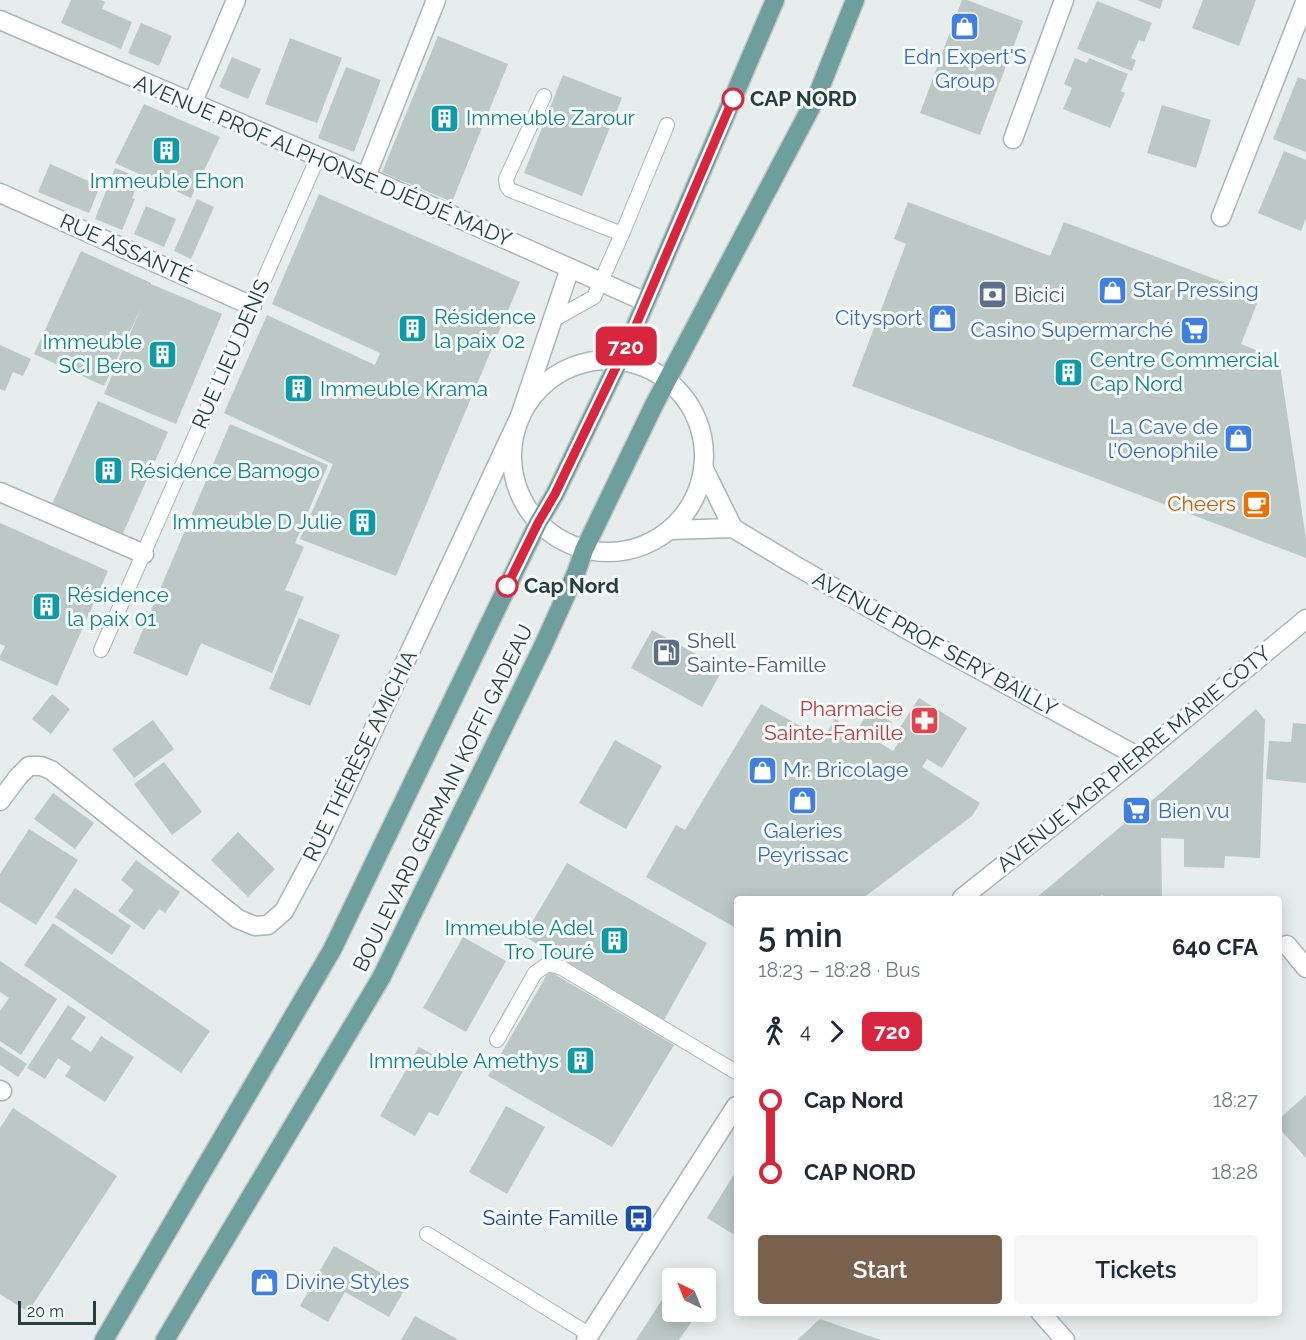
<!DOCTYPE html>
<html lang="en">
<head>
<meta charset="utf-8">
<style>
	body { margin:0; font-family:Raleway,sans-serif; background:#f6f6f7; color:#1f2937; height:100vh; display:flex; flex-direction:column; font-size:22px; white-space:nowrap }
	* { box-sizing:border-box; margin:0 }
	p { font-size:20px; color:#747a83 }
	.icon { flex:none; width:33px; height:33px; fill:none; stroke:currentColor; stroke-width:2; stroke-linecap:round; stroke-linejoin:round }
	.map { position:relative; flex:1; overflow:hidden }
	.drawer { position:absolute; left:734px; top:896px; width:548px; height:420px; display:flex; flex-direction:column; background:#fff; border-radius:6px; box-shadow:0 3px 15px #0003 }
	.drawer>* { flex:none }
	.badge { padding:0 12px; border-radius:9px; font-size:21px; line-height:39px }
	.needle { width:39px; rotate:317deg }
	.fabs { position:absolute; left:662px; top:1268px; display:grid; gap:12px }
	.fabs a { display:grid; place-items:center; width:54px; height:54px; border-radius:6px; background:#fff; box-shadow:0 3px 15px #0003; font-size:30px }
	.scale { position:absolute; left:18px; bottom:15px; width:78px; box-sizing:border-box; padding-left:6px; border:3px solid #263e3d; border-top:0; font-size:16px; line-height:21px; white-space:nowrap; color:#263e3d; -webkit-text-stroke:4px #f6faf9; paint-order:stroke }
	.map>.badge { position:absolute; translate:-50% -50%; box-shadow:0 0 0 3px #fff }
	.legs { display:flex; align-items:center; gap:9px; height:66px; padding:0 24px; font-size:20px }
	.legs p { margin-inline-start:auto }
	.summary { display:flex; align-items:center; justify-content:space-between; height:102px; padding:0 24px }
	h1 { font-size:33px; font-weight:600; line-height:45px }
	.button { display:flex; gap:12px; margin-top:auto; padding:12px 24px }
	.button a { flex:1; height:69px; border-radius:6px; background:#79614e; color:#fff; font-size:24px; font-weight:600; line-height:69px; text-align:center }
	.button a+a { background:#f6f6f7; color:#1f2937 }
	ul { padding:0 24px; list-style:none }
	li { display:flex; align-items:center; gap:21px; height:72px; font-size:22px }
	li i { display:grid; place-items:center; width:9px; height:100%; margin:0 8px; background:currentColor }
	li i::after { content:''; width:15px; height:15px; margin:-8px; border:4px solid; border-radius:50%; background:#fff }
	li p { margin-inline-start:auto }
	li:first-child i { background:linear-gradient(#0000 50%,currentColor 0) }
	li:last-child i { background:linear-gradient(currentColor 50%,#0000 0) }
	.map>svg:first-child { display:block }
	.building { fill:#bbc8c5 }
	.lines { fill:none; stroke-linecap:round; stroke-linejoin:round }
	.service-casing { stroke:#a9b5b4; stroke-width:16 }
	.minor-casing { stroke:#a9b5b4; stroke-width:21 }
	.tertiary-casing { stroke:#a9b5b4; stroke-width:21 }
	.primary-casing { stroke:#c2c9c9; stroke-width:21 }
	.service { stroke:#fff; stroke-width:14 }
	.minor { stroke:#fff; stroke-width:18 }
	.tertiary { stroke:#fff; stroke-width:18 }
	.primary { stroke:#6e9f9e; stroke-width:18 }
	.line-1-casing { stroke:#fff; stroke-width:14 }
	.line-1 { stroke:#d7263d; stroke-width:9 }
	.stop-1-dot { fill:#fff; stroke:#d7263d; stroke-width:3 }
	.labels { text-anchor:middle; stroke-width:6; stroke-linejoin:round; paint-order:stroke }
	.shop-label { font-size:21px; fill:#366cbe; stroke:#f6faf9; text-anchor:start }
	.stop-label { font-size:21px; font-weight:bold; fill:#263e3d; stroke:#f6faf9; text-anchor:start }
	.culture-label { font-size:21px; fill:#0d838f; stroke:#f6faf9; text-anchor:start }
	.street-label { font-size:21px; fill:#263e3d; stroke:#f6faf9 }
	.service-label { font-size:21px; fill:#4e5e75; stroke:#f6faf9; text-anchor:start }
	.food-label { font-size:21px; fill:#c56008; stroke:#f6faf9; text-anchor:end }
	.health-label { font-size:21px; fill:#be3a42; stroke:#f6faf9; text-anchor:end }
	.transit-label { font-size:21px; fill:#164399; stroke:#f6faf9; text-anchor:end }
</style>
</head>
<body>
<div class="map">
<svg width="1306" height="1340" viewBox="0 0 1306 1340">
	<rect width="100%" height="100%" fill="#e6edec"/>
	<path class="building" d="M71,0H101L105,2L102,9L132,22L121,49L61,23Z
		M962,0H967L1023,21L980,135L920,113Z
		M1137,0H1163L1160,9Z
		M1203,0H1256L1239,46L1192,28Z
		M1097,1L1152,23L1144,42L1139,40L1131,58L1136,60L1132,71L1077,49Z
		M141,23L172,36L159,66L128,53Z
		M438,36L508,64L452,202L382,172Z
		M290,38L342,58L317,123L265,104Z
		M232,57L261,69L248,99L219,87Z
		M1075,58L1087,63L1089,58L1128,74L1121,91L1125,93L1110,128L1063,109L1072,88L1064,84Z
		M346,67L381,80L354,152L318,138Z
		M563,75L622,98L582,196L524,173Z
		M1298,77L1306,80V152L1273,139Z
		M144,104L220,137L191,198L115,163Z
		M1162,105L1211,120L1196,168L1147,153Z
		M1284,151L1306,160V218L1301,231L1258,213Z
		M50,164L100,186L89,213L38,192Z
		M115,168L140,178L132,198L135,199L122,230L95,219Z
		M319,194L520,282L396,576L300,539L333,464L224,413L267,315L375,365L380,353L272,304Z
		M197,199L214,207L191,259L174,251Z
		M908,202L1050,256L1064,222L1260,296L1241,344L1279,359L1306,539V558L852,386L906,244L894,239Z
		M146,206L176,219L164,247L134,234Z
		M81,251L151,283V284L222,314L176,424L104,394L142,306L104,386L34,354Z
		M0,345L31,359L23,376L13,372L5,391L0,389Z
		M98,401L168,432L120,540L50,509Z
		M230,424L328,465L295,543L304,547L285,590L304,597L272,673L201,643L187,676L133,653Z
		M0,523L108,571L57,686L0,660V656L5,646L0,644Z
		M299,618L340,635L310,706L269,689Z
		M652,630L723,669L702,707L631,668Z
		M52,694L70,709L51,734L32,719Z
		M919,698L967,728L942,768L927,759L922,767L980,803L972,816L863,898H736V928L646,877L676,825L685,830L761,704L823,739L835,719L856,732L870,709L892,722L880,743L893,751L899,742L893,738Z
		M1256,709L1265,720L1260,858L1225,856L1224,868L1184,867V839L1161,838L1162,898H1124L1123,897L1121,898H1105L1102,895L1099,898H1036L1163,791Z
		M153,720L174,749L134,778L112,749Z
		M1293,723L1306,724V783L1266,779L1269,741L1291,742Z
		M615,740L662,766L626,829L579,803Z
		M164,762L202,812L172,835L134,784Z
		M53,793L94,823L75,849L34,819Z
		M29,829L78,860L36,925L0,902V874Z
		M238,832L275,869L248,897L211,860Z
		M136,860L180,892L165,913L159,909L144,930L118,911L134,890L121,880Z
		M567,863L707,943L664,1020L524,936Z
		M75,888L131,926L112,955L55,917Z
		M53,923L210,1031L181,1073L24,965Z
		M463,937L506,961L466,1032L423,1008Z
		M0,961L57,999L21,1055L0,1041V1011L9,998L0,992Z
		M549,971L674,1045L612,1147L488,1076Z
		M68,1005L86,1017L71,1039L91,1052L101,1036L134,1057L105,1102L65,1076L71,1067L58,1058L45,1079L27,1068Z
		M0,1046L27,1064L18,1077L0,1065Z
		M419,1047L463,1071L438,1116L429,1112L415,1136L380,1116Z
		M1306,1095V1158L1278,1127V1120Z
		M506,1106L545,1127L507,1194L469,1172Z
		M13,1108L117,1176L28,1312L0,1294V1128Z
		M736,1171V1236L707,1218Z
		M334,1246L406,1287L389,1317L345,1292L328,1322L300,1306Z
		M672,1284V1311H699L679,1340H636Z
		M415,1316L459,1340H401Z
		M820,1319L881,1340H797Z"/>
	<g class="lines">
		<defs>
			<path id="service" d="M544,96L506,179L507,186L510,190L622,234
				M553,320L594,297L622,234L667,125
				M101,650L318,157
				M497,1040L535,973L548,964L562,968L736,1072
				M427,1234L590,1335"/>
			<path id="minor" d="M0,20L366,177L646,302
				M192,104L236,0
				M1013,139L1064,0
				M366,177L436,0
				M0,193L252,306
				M1221,217L1306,0
				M0,492L144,554
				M0,801L18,777L29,766H41L51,770L238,919L255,926L268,925L284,911L321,842L520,416L570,268
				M1287,945L1306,968
				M0,1090L2,1091"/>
			<path id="tertiary" d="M512 456a96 96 0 1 1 192 0a96 96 0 1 1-192 0Z
				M703,467L733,528L791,563L927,641L1139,757
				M669,530L733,528
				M962,898L1139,757L1306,619
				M1040,1312L1065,1340
				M586,1340L736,1106"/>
			<path id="primary" d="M104,1340L332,950L538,523L555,494L633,332L775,0
				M165,1340L381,978L543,646L576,573L584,550L654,405L817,96L855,0"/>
		</defs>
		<use href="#service" class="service-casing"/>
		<use href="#minor" class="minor-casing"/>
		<use href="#tertiary" class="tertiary-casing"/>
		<use href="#primary" class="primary-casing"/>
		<use href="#service" class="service"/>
		<use href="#minor" class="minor"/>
		<use href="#tertiary" class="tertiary"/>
		<use href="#primary" class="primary"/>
	</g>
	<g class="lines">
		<defs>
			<path id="line-1" d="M507,586L538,523L555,494L633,332L733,99"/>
		</defs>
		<use href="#line-1" class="line-1-casing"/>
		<use href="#line-1" class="line-1"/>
	</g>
	<defs>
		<symbol id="shop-square" viewBox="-11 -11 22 22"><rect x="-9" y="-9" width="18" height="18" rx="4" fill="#3f7fe0" stroke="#f6faf9"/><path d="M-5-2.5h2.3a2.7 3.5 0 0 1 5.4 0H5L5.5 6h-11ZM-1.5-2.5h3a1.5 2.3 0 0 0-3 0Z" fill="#fff"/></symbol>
		<symbol id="building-square" viewBox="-11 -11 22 22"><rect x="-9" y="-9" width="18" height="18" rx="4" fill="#0f9aa8" stroke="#f6faf9"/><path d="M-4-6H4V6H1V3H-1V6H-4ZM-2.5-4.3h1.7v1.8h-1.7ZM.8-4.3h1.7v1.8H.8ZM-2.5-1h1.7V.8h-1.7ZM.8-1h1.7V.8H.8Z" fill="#fff"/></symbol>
		<symbol id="bank-square" viewBox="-11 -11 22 22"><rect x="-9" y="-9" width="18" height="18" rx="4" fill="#5c6f8a" stroke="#f6faf9"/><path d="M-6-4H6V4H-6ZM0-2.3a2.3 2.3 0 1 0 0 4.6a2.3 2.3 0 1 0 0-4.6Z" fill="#fff"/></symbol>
		<symbol id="supermarket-square" viewBox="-11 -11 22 22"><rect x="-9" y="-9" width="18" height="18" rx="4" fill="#3f7fe0" stroke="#f6faf9"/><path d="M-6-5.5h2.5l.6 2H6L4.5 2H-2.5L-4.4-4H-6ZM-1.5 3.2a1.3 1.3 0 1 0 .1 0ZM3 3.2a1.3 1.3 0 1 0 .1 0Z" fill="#fff"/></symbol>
		<symbol id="cafe-square" viewBox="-11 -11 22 22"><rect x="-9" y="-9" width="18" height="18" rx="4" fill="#e8710a" stroke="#f6faf9"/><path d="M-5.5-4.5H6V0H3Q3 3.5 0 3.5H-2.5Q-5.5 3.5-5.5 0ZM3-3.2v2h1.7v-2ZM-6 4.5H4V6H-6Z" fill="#fff"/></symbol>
		<symbol id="fuel-square" viewBox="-11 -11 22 22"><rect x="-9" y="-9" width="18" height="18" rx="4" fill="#5c6f8a" stroke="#f6faf9"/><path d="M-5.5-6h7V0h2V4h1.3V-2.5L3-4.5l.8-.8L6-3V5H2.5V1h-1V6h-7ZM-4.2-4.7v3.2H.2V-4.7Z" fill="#fff"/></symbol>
		<symbol id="pharmacy-square" viewBox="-11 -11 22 22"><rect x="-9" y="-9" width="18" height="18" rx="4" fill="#e0444e" stroke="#f6faf9"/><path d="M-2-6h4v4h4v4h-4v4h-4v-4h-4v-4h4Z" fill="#fff"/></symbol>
		<symbol id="bus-square" viewBox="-11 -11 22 22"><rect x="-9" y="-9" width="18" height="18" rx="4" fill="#1a4fb4" stroke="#f6faf9"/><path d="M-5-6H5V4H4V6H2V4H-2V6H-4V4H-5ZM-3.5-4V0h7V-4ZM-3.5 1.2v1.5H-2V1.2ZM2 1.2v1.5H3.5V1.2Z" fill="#fff"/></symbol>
	</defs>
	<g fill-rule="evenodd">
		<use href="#shop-square" x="948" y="10" width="33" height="33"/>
		<use href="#building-square" x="428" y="102" width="33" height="33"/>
		<use href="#building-square" x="150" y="134" width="33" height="33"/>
		<use href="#shop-square" x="1096" y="274" width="33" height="33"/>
		<use href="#bank-square" x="976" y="278" width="33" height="33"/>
		<use href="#shop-square" x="926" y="302" width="33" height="33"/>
		<use href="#building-square" x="396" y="312" width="33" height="33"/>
		<use href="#supermarket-square" x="1178" y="314" width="33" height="33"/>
		<use href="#building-square" x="146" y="338" width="33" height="33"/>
		<use href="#building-square" x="1052" y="356" width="33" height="33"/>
		<use href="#building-square" x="282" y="372" width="33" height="33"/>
		<use href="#shop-square" x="1222" y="422" width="33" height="33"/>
		<use href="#building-square" x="92" y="454" width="33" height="33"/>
		<use href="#cafe-square" x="1240" y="488" width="33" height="33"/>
		<use href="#building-square" x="346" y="506" width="33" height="33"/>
		<use href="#building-square" x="30" y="590" width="33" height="33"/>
		<use href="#fuel-square" x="650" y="636" width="33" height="33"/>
		<use href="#pharmacy-square" x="908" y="704" width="33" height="33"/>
		<use href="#shop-square" x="746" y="754" width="33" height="33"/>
		<use href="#shop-square" x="786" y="784" width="33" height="33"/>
		<use href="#supermarket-square" x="1120" y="794" width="33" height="33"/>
		<use href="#building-square" x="598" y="924" width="33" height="33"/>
		<use href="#building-square" x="564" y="1044" width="33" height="33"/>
		<use href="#bus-square" x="622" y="1202" width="33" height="33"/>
		<use href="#shop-square" x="248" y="1266" width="33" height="33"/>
	</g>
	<g class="stop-1-dot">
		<circle cx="733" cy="99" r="10"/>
		<circle cx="507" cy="586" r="10"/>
	</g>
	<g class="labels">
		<g class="shop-label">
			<text x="965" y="64" text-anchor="middle">Edn Expert'S<tspan x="965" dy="24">Group</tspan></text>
			<text x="1133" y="297">Star Pressing</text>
			<text x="922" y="325" text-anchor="end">Citysport</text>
			<text x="1173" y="337" text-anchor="end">Casino Supermarché</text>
			<text x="1218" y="434" text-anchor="end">La Cave de<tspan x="1218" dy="24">l'Oenophile</tspan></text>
			<text x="783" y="777">Mr. Bricolage</text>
			<text x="1158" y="818">Bien vu</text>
			<text x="803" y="838" text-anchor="middle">Galeries<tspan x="803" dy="24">Peyrissac</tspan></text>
			<text x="285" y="1289">Divine Styles</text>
		</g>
		<g class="stop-label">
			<text x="750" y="106">CAP NORD</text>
			<text x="524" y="593">Cap Nord</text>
		</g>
		<g class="culture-label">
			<text x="466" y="125">Immeuble Zarour</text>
			<text x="167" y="188" text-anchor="middle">Immeuble Ehon</text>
			<text x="434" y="324">Résidence<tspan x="434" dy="24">la paix 02</tspan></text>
			<text x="142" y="349" text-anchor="end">Immeuble<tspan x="142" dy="24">SCI Bero</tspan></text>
			<text x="1090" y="367">Centre Commercial<tspan x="1090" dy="24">Cap Nord</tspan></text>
			<text x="320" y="396">Immeuble Krama</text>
			<text x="130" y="478">Résidence Bamogo</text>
			<text x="342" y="529" text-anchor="end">Immeuble D Julie</text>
			<text x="67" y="602">Résidence<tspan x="67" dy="24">la paix 01</tspan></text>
			<text x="594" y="935" text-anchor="end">Immeuble Adel<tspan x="594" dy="24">Tro Touré</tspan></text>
			<text x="559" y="1068" text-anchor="end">Immeuble Amethys</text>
		</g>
		<g class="street-label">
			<text transform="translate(323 161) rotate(23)" y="7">AVENUE PROF ALPHONSE DJÉDJÉ MADY</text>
			<text transform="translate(126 249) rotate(24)" y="7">RUE ASSANTÉ</text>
			<text transform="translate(231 354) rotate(-66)" y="7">RUE LIEU DENIS</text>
			<text transform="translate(935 644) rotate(29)" y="7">AVENUE PROF SERY BAILLY</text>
			<text transform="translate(360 756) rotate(-64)" y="7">RUE THÉRÈSE AMICHIA</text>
			<text transform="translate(1134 759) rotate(-39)" y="7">AVENUE MGR PIERRE MARIE COTY</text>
			<text transform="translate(443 798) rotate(-64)" y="7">BOULEVARD GERMAIN KOFFI GADEAU</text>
		</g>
		<g class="service-label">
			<text x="1014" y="302">Bicici</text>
			<text x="687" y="648">Shell<tspan x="687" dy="24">Sainte-Famille</tspan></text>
		</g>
		<g class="food-label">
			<text x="1236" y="511">Cheers</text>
		</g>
		<g class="health-label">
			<text x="903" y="716">Pharmacie<tspan x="903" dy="24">Sainte-Famille</tspan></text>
		</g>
		<g class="transit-label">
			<text x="618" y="1225">Sainte Famille</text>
		</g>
	</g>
</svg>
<div class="fabs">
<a><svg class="needle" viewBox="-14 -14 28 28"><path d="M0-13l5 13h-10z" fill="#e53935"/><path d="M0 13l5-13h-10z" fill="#747a83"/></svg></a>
</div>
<div class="scale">20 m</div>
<b class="badge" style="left:626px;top:346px;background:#d7263d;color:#fff">720</b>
<section class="drawer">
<div class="summary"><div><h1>5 min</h1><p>18:23 – 18:28 · Bus</p></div><b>640 CFA</b></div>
<div class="legs"><svg class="icon" aria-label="walk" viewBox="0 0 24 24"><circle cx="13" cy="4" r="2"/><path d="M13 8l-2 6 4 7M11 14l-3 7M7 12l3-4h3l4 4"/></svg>4<svg class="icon" aria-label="forward" viewBox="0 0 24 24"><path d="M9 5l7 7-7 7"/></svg><b class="badge" style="background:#d7263d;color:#fff">720</b></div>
<ul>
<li><i style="color:#d7263d"></i><b>Cap Nord</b><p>18:27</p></li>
<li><i style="color:#d7263d"></i><b>CAP NORD</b><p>18:28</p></li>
</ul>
<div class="button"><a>Start</a><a>Tickets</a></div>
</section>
</div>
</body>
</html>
